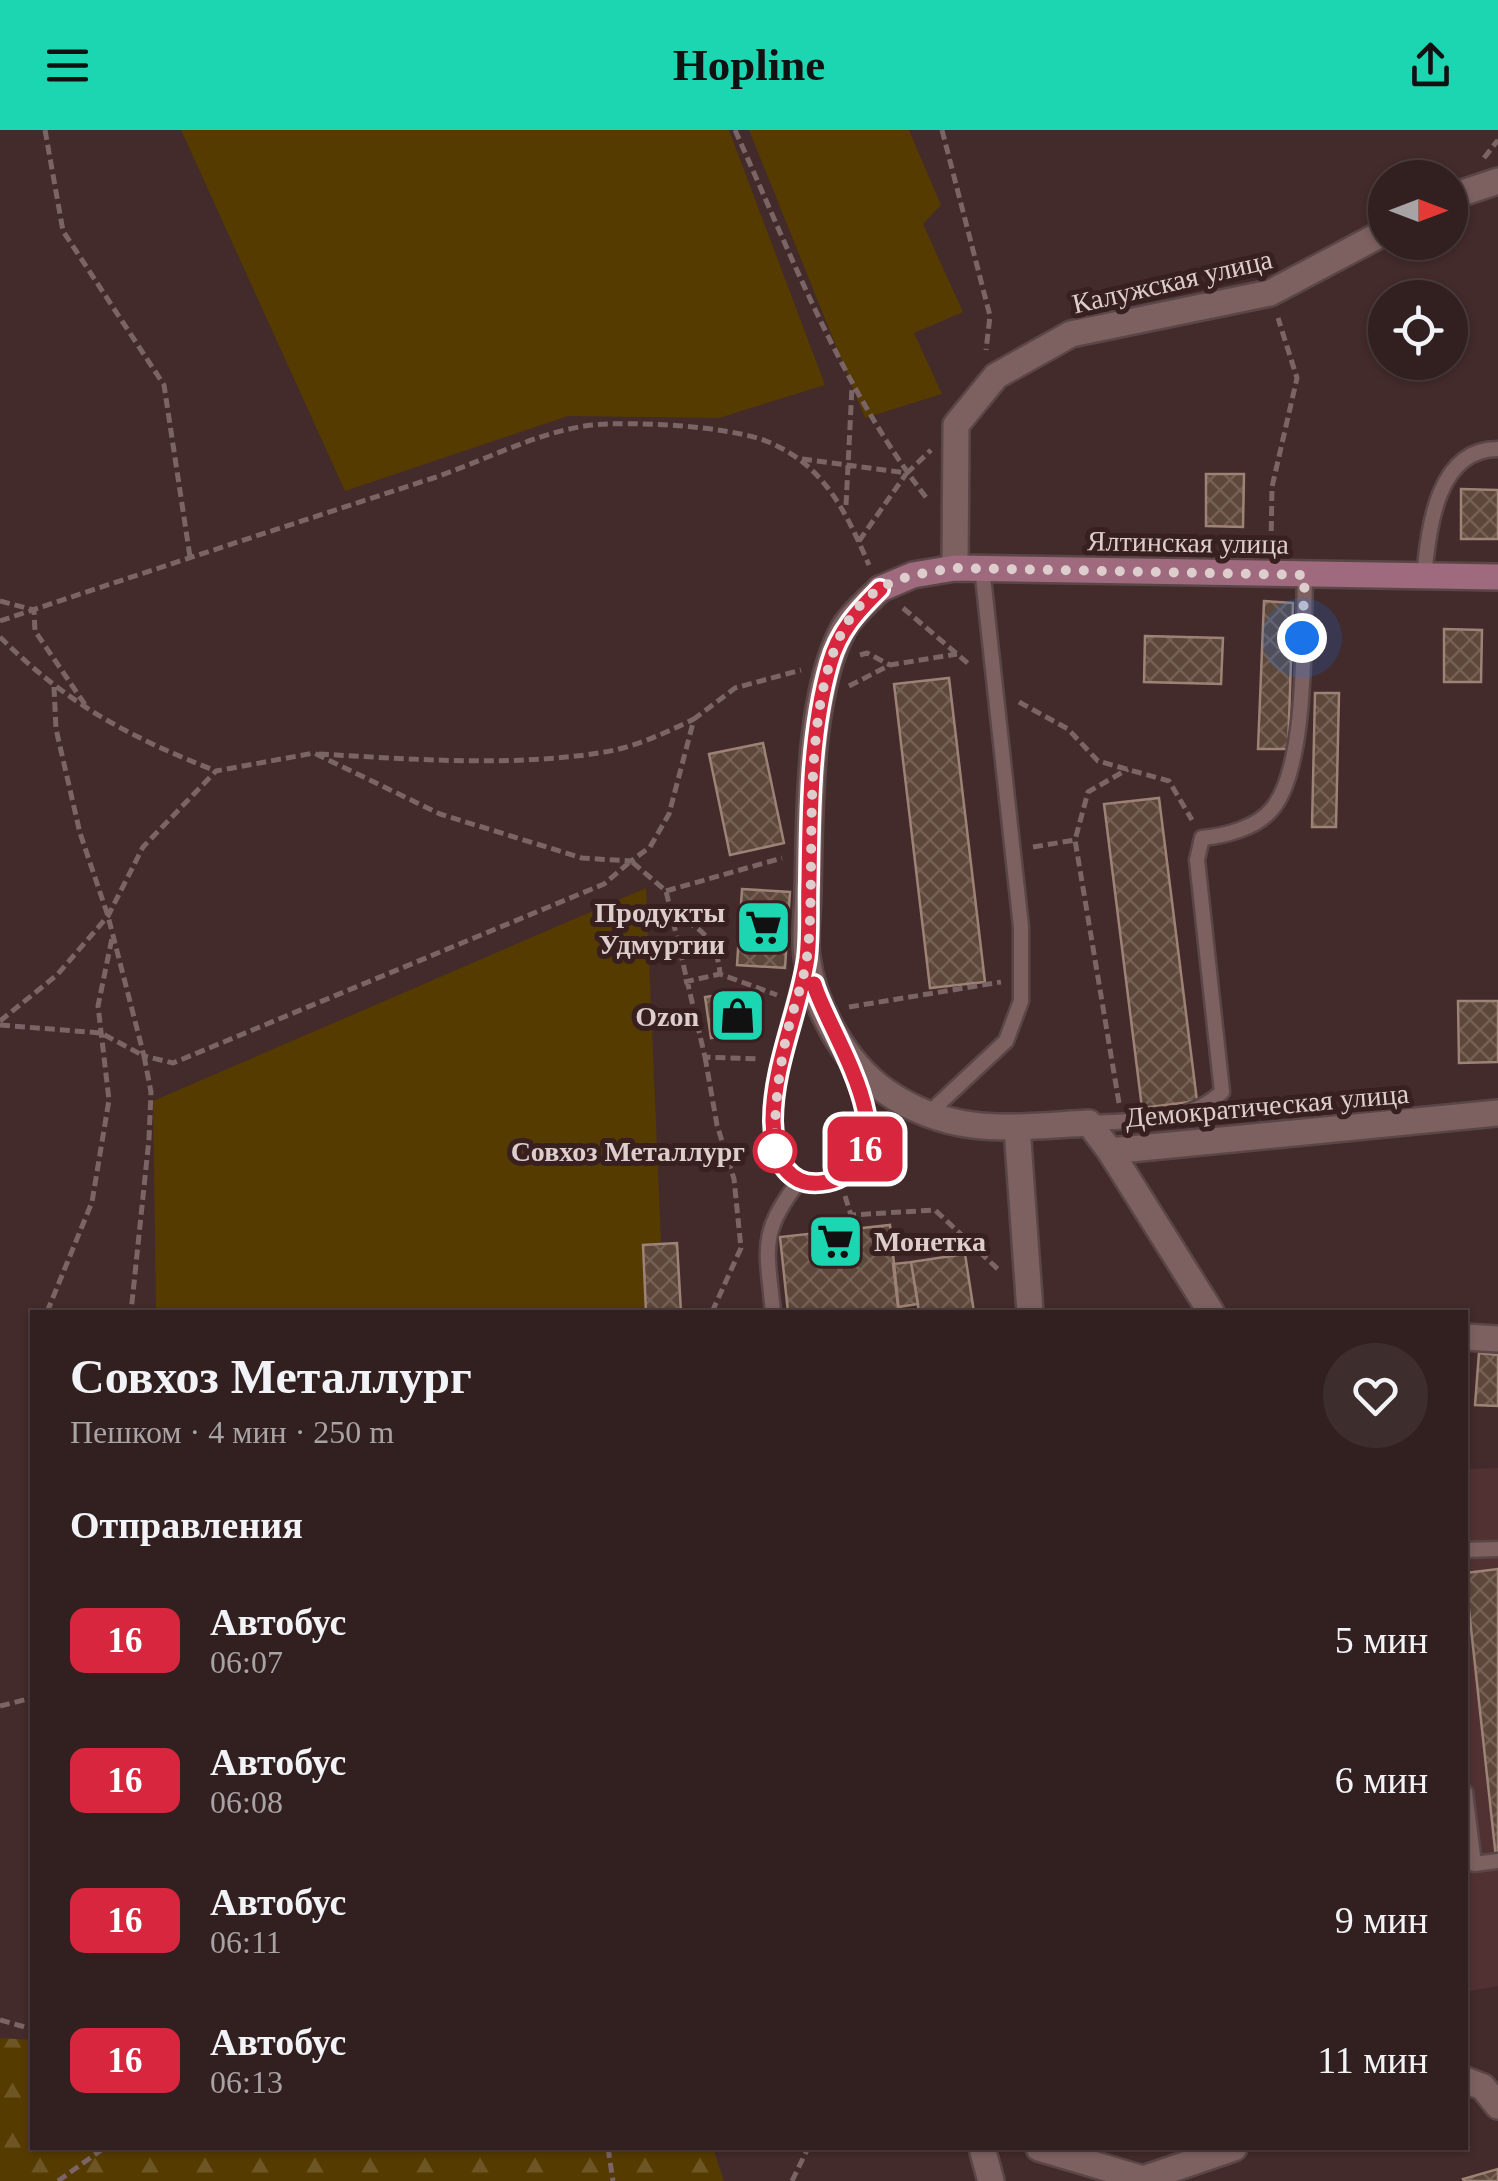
<!DOCTYPE html>
<html lang="ru">
<head>
<meta charset="utf-8">
<style>
	body { margin:0; font-family:"Times New Roman",serif; background:#3d2d2d; color:#f1f3f6; height:100vh; display:flex; flex-direction:column; font-size:38px; white-space:nowrap }
	* { box-sizing:border-box; margin:0 }
	p { font-size:32px; color:#a8a3a5 }
	.icon { flex:none; width:55px; height:55px; fill:none; stroke:currentColor; stroke-width:2; stroke-linecap:round; stroke-linejoin:round }
	.map { position:relative; flex:1; overflow:hidden }
	.sheet { position:absolute; left:30px; top:1180px; width:1438px; height:840px; display:flex; flex-direction:column; background:#322020; border-radius:0px; box-shadow:0 2px 8px #0004,0 0 0 2px #4d3e3e }
	.sheet>* { flex:none }
	.badge { padding:0 20px; border-radius:15px; font-size:35px; line-height:65px }
	.needle { width:65px; rotate:90deg }
	.tools { position:absolute; left:1368px; top:30px; display:grid; gap:20px }
	.tools a { display:grid; place-items:center; width:100px; height:100px; border-radius:50%; background:#322020; box-shadow:0 2px 8px #0004,0 0 0 2px #4d3e3e; font-size:50px }
	.you { position:absolute; width:50px; height:50px; margin:-25px; border:8px solid #fff; border-radius:50%; background:#1a73e8; box-shadow:0 0 0 15px #1a73e833 }
	.map>.badge { position:absolute; translate:-50% -50%; box-shadow:0 0 0 5px #fff }
	h2 { padding:0 40px; font-size:38px; line-height:90px }
	.round { display:grid; place-items:center; flex:none; width:105px; height:105px; border-radius:52px; background:#3d2d2d }
	.summary { display:flex; align-items:center; justify-content:space-between; height:170px; padding:0 40px }
	h1 { font-size:48px; font-weight:700; line-height:75px }
	ul { padding:0; list-style:none }
	li { display:flex; align-items:center; gap:30px; height:140px; padding:0 40px }
	li div { flex:1 }
	li b { display:block; font-size:38px }
	li em { font-style:normal }
	li .badge { min-width:110px; font-weight:700; text-align:center }
	header { display:flex; justify-content:space-between; align-items:center; height:130px; padding:0 40px; background:#1cd5b1; color:#111; font-size:45px; font-weight:700 }
	.map>svg:first-child { display:block }
	.built { fill:#513132 }
	.forest { fill:url(#forest-firs) }
	.garden { fill:#553b00 }
	.building { fill:url(#building-cross-hatch); stroke:#9d8376; stroke-width:2.5 }
	.lines { fill:none; stroke-linecap:round; stroke-linejoin:round }
	.lane-casing { stroke:#5b4647; stroke-width:19 }
	.street-casing { stroke:#5b4647; stroke-width:30 }
	.secondary-casing { stroke:#5b4647; stroke-width:30 }
	.path { stroke:#7a6465; stroke-width:5; stroke-dasharray:10 5; stroke-linecap:butt }
	.lane { stroke:#7d6161; stroke-width:14 }
	.street { stroke:#7d6161; stroke-width:25 }
	.secondary { stroke:#9f6a7e; stroke-width:25 }
	.line-casing { stroke:#fff; stroke-width:22 }
	.line { stroke:#d7263d; stroke-width:15 }
	.walk { stroke:#ddcdcd; stroke-width:10; stroke-dasharray:0 18 }
	.stop-dot { fill:#fff; stroke:#d7263d; stroke-width:5 }
	.labels { text-anchor:middle; stroke-width:10; stroke-linejoin:round; paint-order:stroke }
	.street-label { font-size:28px; fill:#ddcdcd; stroke:#382021 }
	.poi-label { font-size:28px; font-weight:bold; fill:#ddcdcd; stroke:#382021; text-anchor:end }
	.stop-label { font-size:28px; font-weight:bold; fill:#ddcdcd; stroke:#382021; text-anchor:end }
</style>
</head>
<body>
<header><svg class="icon" aria-label="menu" viewBox="0 0 24 24"><path d="M4 6h16M4 12h16M4 18h16"/></svg>Hopline<svg class="icon" aria-label="share" viewBox="0 0 24 24"><path d="M12 15V3M7 8l5-5 5 5M5 13v7h14v-7"/></svg></header>
<div class="map">
<svg width="1498" height="2051" viewBox="0 0 1498 2051">
	<defs>
		<pattern id="forest-firs" width="22" height="20" patternUnits="userSpaceOnUse" patternTransform="scale(2.5)"><rect width="22" height="20" fill="#553b00"/><path d="M5 1l3.5 6h-7zM16 11l3.5 6h-7z" fill="#6d5624"/></pattern>
		<pattern id="building-cross-hatch" width="8" height="8" patternUnits="userSpaceOnUse" patternTransform="scale(2.5)"><rect width="8" height="8" fill="#5d463a"/><path d="M0 0l8 8M0 8l8-8" fill="none" stroke="#746055"/></pattern>
	</defs>
	<rect width="100%" height="100%" fill="#432a2b"/>
	<path class="built" d="M1498,1338V1856L1465,1862V1339Z"/>
	<path class="forest" d="M0,1908L32,1910V2018H713L724,2051H0Z"/>
	<path class="garden" d="M181,0H729L825,255L719,288L568,286L345,361Z
		M749,0H909L941,75L923,94L963,182L914,203L942,264L865,288Z
		M646,758L664,1182H156L153,971Z"/>
	<path class="building" d="M1206,344H1244L1243,397L1206,396Z
		M1461,359L1498,360V409H1461Z
		M1264,471L1293,473L1288,619H1258Z
		M1444,499L1482,500L1481,552H1444Z
		M1145,506L1223,508L1221,554L1144,552Z
		M949,548L985,852L930,858L894,554Z
		M1315,563H1339L1336,697H1312Z
		M763,613L784,713L730,725L709,624Z
		M1159,668L1197,971L1142,978L1104,674Z
		M742,759L790,762L785,838L737,835Z
		M754,860L760,901L711,908L705,867Z
		M1458,871H1498V932L1459,933Z
		M890,1095L899,1182H788L780,1107Z
		M677,1113L681,1182H646L643,1115Z
		M965,1124L974,1182H919L911,1132Z
		M911,1132L918,1174L898,1177L893,1134Z
		M1479,1223L1498,1225V1276L1475,1275Z
		M1498,1439V1728H1496L1465,1443Z
		M1498,2039V2051H1464L1463,2049Z"/>
	<g class="lines">
		<defs>
			<path id="lane" d="M1424,446C1429,399 1436,319 1498,319
				M804,840C792,886 761,977 776,1023C789,1063 853,1062 864,1021C872,993 861,964 852,938
				M928,984L1006,911L1021,871V797L982,438
				M1089,993C1134,990 1187,995 1222,962L1197,730L1202,708C1224,706 1257,698 1272,679C1308,637 1303,501 1305,445
				M773,1182C767,1119 758,1103 800,1050
				M1465,1420L1498,1419
				M1465,1662L1474,1734L1498,1731"/>
			<path id="street" d="M1450,67L1498,51
				M955,438L956,295L996,246L1071,204L1270,163L1385,102
				M880,459C868,471 852,484 844,498C808,563 810,685 808,759C808,781 804,805 807,827C813,875 845,933 885,961C952,1008 1013,997 1089,993L1110,1021L1498,983
				M1017,997L1030,1182
				M1110,1021L1211,1182
				M1465,1207L1498,1209
				M1465,1950L1483,1957L1498,1976
				M982,2018L991,2051
				M1039,2018L1143,2049L1234,2018"/>
			<path id="secondary" d="M880,459L913,445L955,438L1498,447"/>
		</defs>
		<use href="#lane" class="lane-casing"/>
		<use href="#street" class="street-casing"/>
		<use href="#secondary" class="secondary-casing"/>
		<path class="path" d="M45,0L63,101L164,255L190,427
			M735,0C792,127 842,259 928,370
			M942,0L990,186L986,220
			M1484,28L1498,10
			M802,329L907,343L931,320
			M846,375L852,257
			M859,411L906,344
			M1271,416L1272,357L1297,248L1278,188
			M0,471L34,480L35,501L86,576
			M903,478L971,536
			M0,491C142,443 284,397 427,350C481,333 535,302 592,295C635,291 727,296 766,311C824,334 846,382 869,435
			M0,507C67,574 129,607 216,641
			M860,525L867,523L890,535
			M849,556L890,535L957,524
			M54,557L56,599L80,703L108,786L144,926L173,933L604,754L631,731L666,761L705,927L760,929
			M1019,572L1068,599L1098,631L1169,651L1192,690
			M319,624C410,629 508,637 599,623C633,618 663,604 694,589
			M1033,717L1075,710
			M666,761L782,728
			M671,786C701,794 718,813 720,844
			M684,852L720,844L777,865
			M849,877L1001,852
			M0,891L57,845L108,786L143,717L216,641L314,623L440,684L582,728L631,731L650,717L669,684L694,589L735,558L801,540
			M0,895L101,903L144,926L151,962L149,1009L131,1182
			M705,927L717,995L734,1049L741,1118L712,1182
			M1119,973L1075,710L1088,662L1128,639
			M845,1066L851,1085L935,1080L1001,1142
			M47,1182L92,1072L109,970L98,876L112,808
			M0,1576L32,1568
			M0,1890L32,1899
			M608,2018L613,2051
			M58,2051L104,2018
			M792,2051L808,2018"/>
		<use href="#lane" class="lane"/>
		<use href="#street" class="street"/>
		<use href="#secondary" class="secondary"/>
	</g>
	<g class="lines">
		<defs>
			<path id="line" d="M814,854C826,898 908,1012 843,1046C831,1053 812,1056 799,1050C776,1038 774,1014 773,991C773,935 799,882 807,828C810,803 808,776 809,752C810,680 810,603 830,533C839,501 857,482 880,459"/>
		</defs>
		<use href="#line" class="line-casing"/>
		<use href="#line" class="line"/>
		<path class="walk" d="M775,1021C774,984 778,946 786,908C792,881 803,855 807,827C820,734 788,514 881,458C903,445 930,442 954,438L1305,445L1302,508"/>
	</g>
	<defs>
		<symbol id="supermarket-square" viewBox="-11 -11 22 22"><rect x="-9" y="-9" width="18" height="18" rx="4" fill="#1cd5b1" stroke="#382021"/><path d="M-6-5.5h2.5l.6 2H6L4.5 2H-2.5L-4.4-4H-6ZM-1.5 3.2a1.3 1.3 0 1 0 .1 0ZM3 3.2a1.3 1.3 0 1 0 .1 0Z" fill="#111"/></symbol>
		<symbol id="shop-square" viewBox="-11 -11 22 22"><rect x="-9" y="-9" width="18" height="18" rx="4" fill="#1cd5b1" stroke="#382021"/><path d="M-5-2.5h2.3a2.7 3.5 0 0 1 5.4 0H5L5.5 6h-11ZM-1.5-2.5h3a1.5 2.3 0 0 0-3 0Z" fill="#111"/></symbol>
	</defs>
	<g fill-rule="evenodd">
		<use href="#supermarket-square" x="732" y="766" width="63" height="63"/>
		<use href="#shop-square" x="706" y="854" width="63" height="63"/>
		<use href="#supermarket-square" x="804" y="1080" width="63" height="63"/>
	</g>
	<circle class="stop-dot" cx="775" cy="1021" r="20"/>
	<g class="labels">
		<g class="street-label">
			<text transform="translate(1172 151) rotate(-13)" y="10">Калужская улица</text>
			<text transform="translate(1188 412) rotate(1)" y="10">Ялтинская улица</text>
			<text transform="translate(1267 975) rotate(-5)" y="10">Демократическая улица</text>
		</g>
		<g class="poi-label">
			<text x="725" y="792">Продукты<tspan x="725" dy="32">Удмуртии</tspan></text>
			<text x="699" y="896">Ozon</text>
			<text x="874" y="1121" text-anchor="start">Монетка</text>
		</g>
		<g class="stop-label">
			<text x="745" y="1031">Совхоз Металлург</text>
		</g>
	</g>
</svg>
<div class="tools">
<a><svg class="needle" viewBox="-14 -14 28 28"><path d="M0-13l5 13h-10z" fill="#e53935"/><path d="M0 13l5-13h-10z" fill="#a8a3a5"/></svg></a>
<a><svg class="icon" aria-label="locate" viewBox="0 0 24 24"><circle cx="12" cy="12" r="6"/><path d="M12 2v4M12 18v4M2 12h4M18 12h4"/></svg></a>
</div>
<div class="you" style="left:1302px;top:508px"></div>
<b class="badge" style="left:865px;top:1019px;background:#d7263d;color:#fff">16</b>
<section class="sheet">
<div class="summary"><div><h1>Совхоз Металлург</h1><p>Пешком · 4 мин · 250 m</p></div><a class="round"><svg class="icon" aria-label="heart" viewBox="0 0 24 24"><path d="M12 20l-8-8c-3-5 5-10 8-4 3-6 11-1 8 4z"/></svg></a></div>
<h2>Отправления</h2>
<ul>
<li><span class="badge" style="background:#d7263d;color:#fff">16</span><div><b>Автобус</b><p>06:07</p></div><em>5 мин</em></li>
<li><span class="badge" style="background:#d7263d;color:#fff">16</span><div><b>Автобус</b><p>06:08</p></div><em>6 мин</em></li>
<li><span class="badge" style="background:#d7263d;color:#fff">16</span><div><b>Автобус</b><p>06:11</p></div><em>9 мин</em></li>
<li><span class="badge" style="background:#d7263d;color:#fff">16</span><div><b>Автобус</b><p>06:13</p></div><em>11 мин</em></li>
</ul>
</section>
</div>
</body>
</html>
